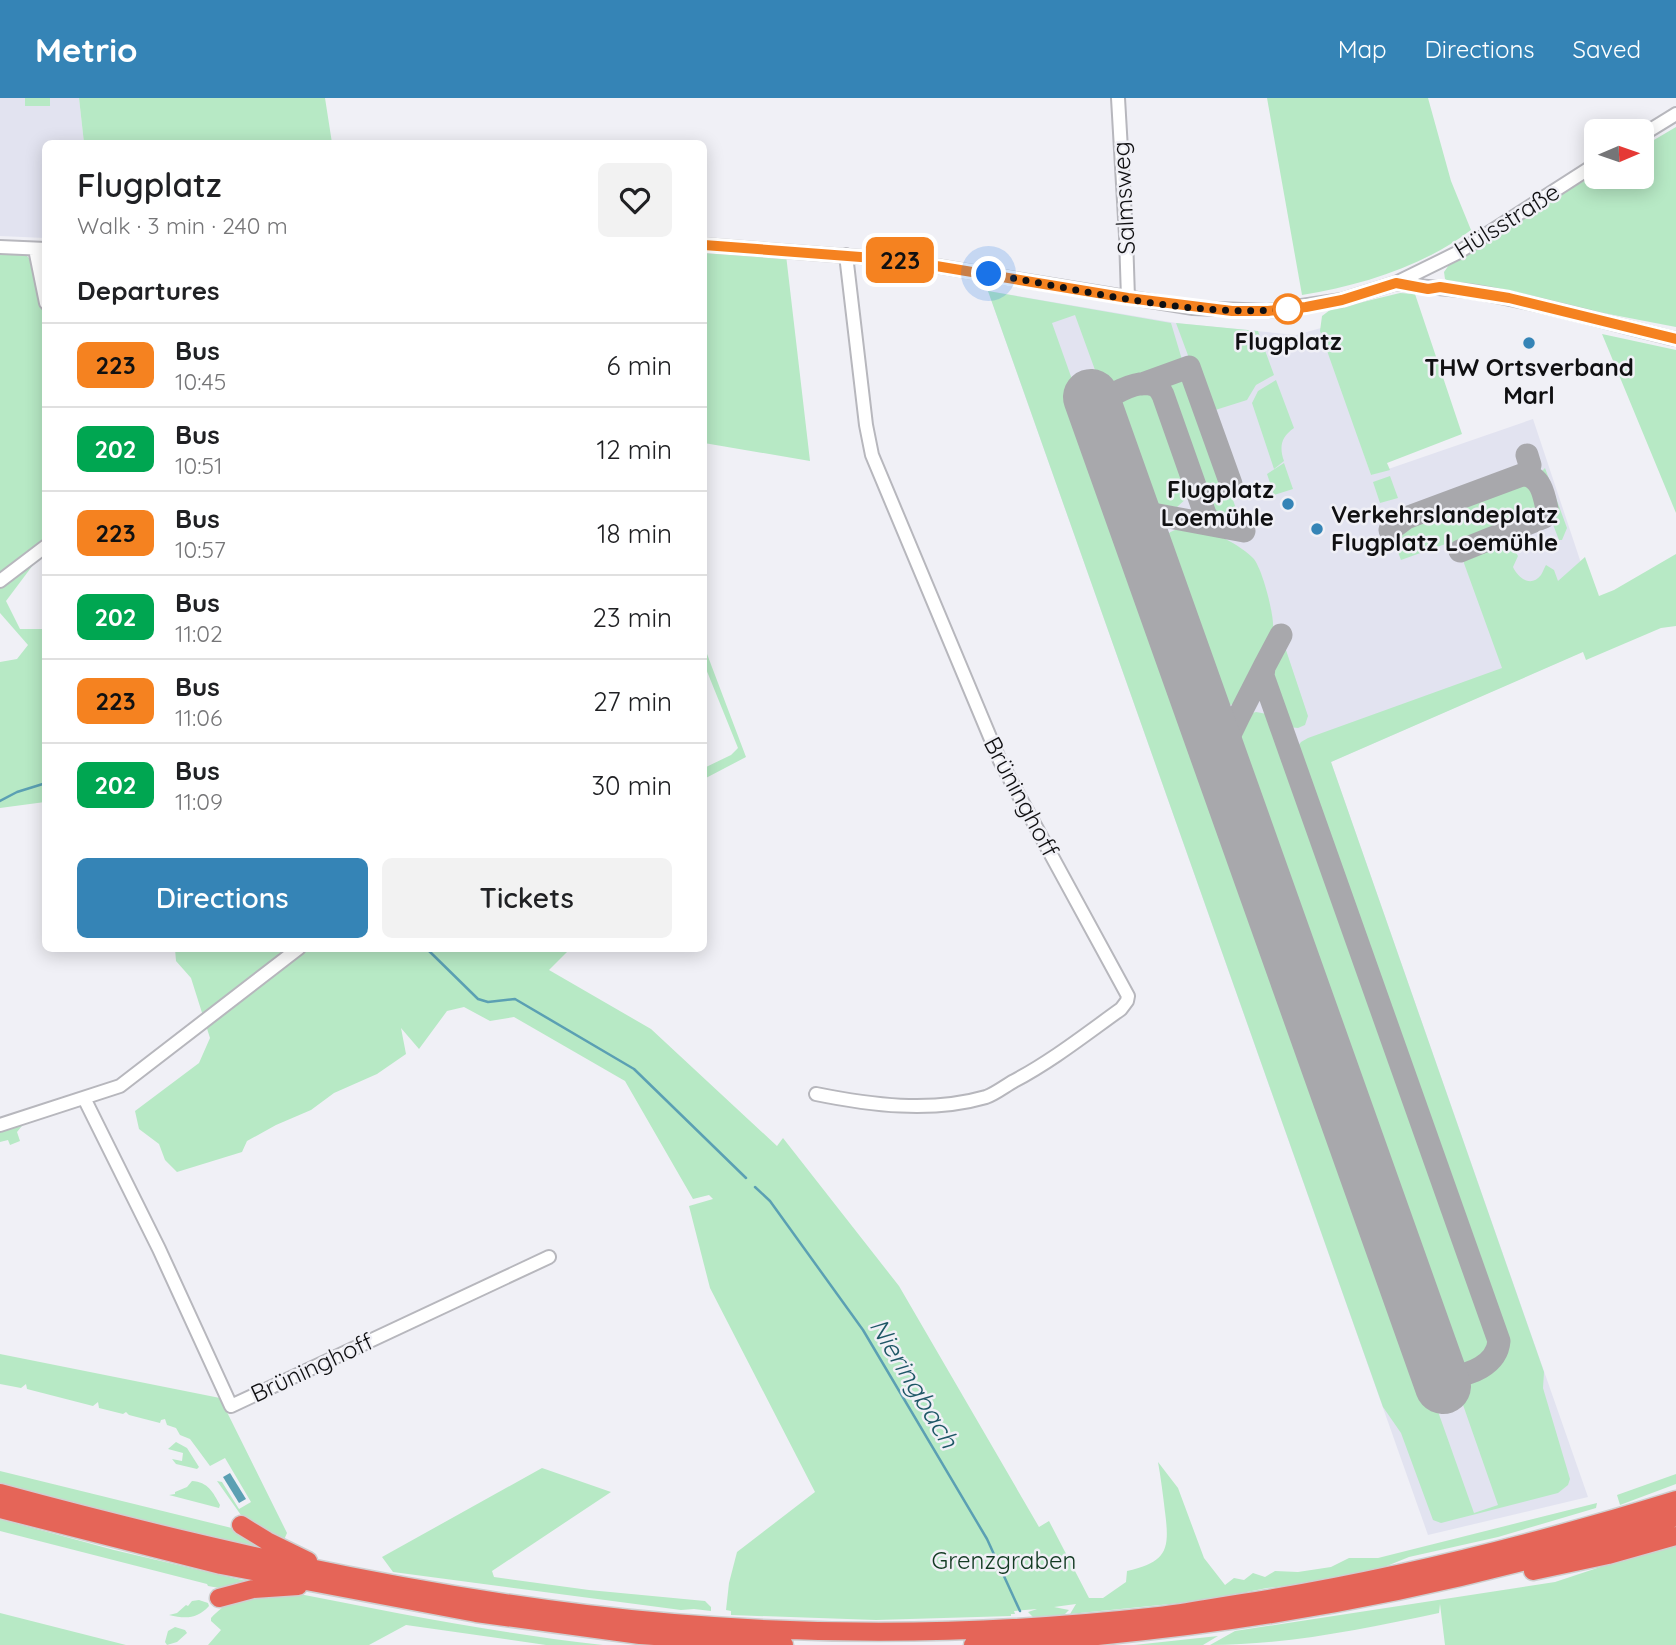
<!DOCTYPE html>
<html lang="en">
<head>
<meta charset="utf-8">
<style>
	body { margin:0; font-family:Quicksand,sans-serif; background:#f2f2f2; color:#202124; height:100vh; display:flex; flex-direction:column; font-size:26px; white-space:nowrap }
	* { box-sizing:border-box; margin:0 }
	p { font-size:23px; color:#757577 }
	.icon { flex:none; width:38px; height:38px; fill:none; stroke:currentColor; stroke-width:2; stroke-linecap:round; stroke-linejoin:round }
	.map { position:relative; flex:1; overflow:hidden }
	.sheet { position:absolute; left:42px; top:42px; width:665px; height:812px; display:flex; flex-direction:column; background:#fff; border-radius:10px; box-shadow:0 4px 18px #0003 }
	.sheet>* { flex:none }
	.badge { padding:0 14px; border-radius:10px; font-size:24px; line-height:46px }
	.needle { width:46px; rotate:88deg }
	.fabs { position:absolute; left:1584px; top:21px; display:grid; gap:14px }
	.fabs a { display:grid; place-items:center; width:70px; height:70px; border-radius:10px; background:#fff; box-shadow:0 4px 18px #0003; font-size:35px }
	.you { position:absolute; width:35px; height:35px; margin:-18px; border:5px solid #fff; border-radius:50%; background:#1a73e8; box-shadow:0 0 0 10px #1a73e833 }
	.map>.badge { position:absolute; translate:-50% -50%; box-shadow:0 0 0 4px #fff }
	h2 { padding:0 35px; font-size:26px; line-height:63px }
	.round { display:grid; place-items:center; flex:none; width:74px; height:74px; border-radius:10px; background:#f2f2f2 }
	.overview { display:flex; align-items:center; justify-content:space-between; height:119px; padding:0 35px }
	h1 { font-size:33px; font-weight:600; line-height:52px }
	.primary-button { display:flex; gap:14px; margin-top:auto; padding:14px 35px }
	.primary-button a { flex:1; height:80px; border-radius:10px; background:#3584b6; color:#fff; font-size:28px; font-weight:600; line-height:80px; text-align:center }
	.primary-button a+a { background:#f2f2f2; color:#202124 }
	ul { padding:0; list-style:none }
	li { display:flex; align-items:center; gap:21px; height:84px; padding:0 35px; border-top:2px solid #e0e0e0 }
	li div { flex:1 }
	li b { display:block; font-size:26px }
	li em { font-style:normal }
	li .badge { min-width:77px; font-weight:700; text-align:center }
	header { display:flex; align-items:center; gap:42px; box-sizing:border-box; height:98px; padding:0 35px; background:#3584b6; color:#fff }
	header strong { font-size:33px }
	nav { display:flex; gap:38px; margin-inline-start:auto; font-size:24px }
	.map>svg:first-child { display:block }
	.built { fill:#e2e3f0 }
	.green { fill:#b7e9c5 }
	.water { fill:#5ba0b3 }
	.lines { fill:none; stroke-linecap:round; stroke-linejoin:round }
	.stream { stroke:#5ba0b3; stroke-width:2.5 }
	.taxiway { stroke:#a8a8ac; stroke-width:23 }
	.runway { stroke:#a8a8ac; stroke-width:56 }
	.minor-casing { stroke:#b7b7bd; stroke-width:16 }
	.highway-casing { stroke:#cfcfd0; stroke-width:21 }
	.minor { stroke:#fff; stroke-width:12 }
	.highway { stroke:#e56558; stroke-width:18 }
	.line-casing { stroke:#fff; stroke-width:16 }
	.line { stroke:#f58220; stroke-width:10 }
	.walk { stroke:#101012; stroke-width:7; stroke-dasharray:0 12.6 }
	.stop-dot { fill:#fff; stroke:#f58220; stroke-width:3.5 }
	.poi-dot { fill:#3584b6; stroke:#f0f0f6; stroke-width:2.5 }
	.labels { text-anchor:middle; stroke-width:5; stroke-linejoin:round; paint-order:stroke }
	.street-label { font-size:24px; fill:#101012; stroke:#f0f0f6 }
	.stop-label { font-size:24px; font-weight:bold; fill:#101012; stroke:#f0f0f6 }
	.poi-label { font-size:24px; font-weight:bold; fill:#101012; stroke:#f0f0f6 }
	.park-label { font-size:24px; fill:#123a22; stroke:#f0f0f6 }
	.water-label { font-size:26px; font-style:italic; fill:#1e5766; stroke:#f0f0f6 }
</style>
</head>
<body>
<header>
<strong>Metrio</strong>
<nav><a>Map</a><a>Directions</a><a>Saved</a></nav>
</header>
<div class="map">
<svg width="1676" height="1547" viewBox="0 0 1676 1547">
	<rect width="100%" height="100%" fill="#f0f0f6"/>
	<path class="built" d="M0,0H79L84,45L46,46L45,140L0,138Z
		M988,193L1176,225L1296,237L1321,230L1371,377L1533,321L1607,543L1331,664L1588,1399L1428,1437Z"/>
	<path class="green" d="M25,0H50V8H25Z
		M79,0H325L332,45H84Z
		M1267,0H1428L1451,83L1471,132C1422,169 1362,187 1302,197Z
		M1676,29V229L1453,186L1445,181L1444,174L1449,167L1519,121L1596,76V79H1642V49Z
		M704,150L786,157L810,363L704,345Z
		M0,153L25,156L46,177L45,439L0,476Z
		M988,193L1171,225L1183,265L1103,294L1075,217L1052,225L1474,1415L1498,1407L1455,1284C1478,1276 1507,1269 1503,1238L1296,651L1301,644L1308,640L1502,570L1461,457L1503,441L1508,442L1518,458L1513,469C1518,480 1531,490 1541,477C1543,474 1544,470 1546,467L1554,472L1558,483L1585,459L1599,498L1614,492L1676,456V528L1661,530L1586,562L1583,554L1331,664L1544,1274L1543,1290L1570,1381L1568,1387L1558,1395L1441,1425L1433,1422L1401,1335L1383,1309Z
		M1400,195L1415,196L1462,336L1387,365L1390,372L1371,377L1320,233L1322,218L1330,212Z
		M1176,225L1258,233L1274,277L1256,287L1247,302L1209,314Z
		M1602,236L1676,252V415Z
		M1184,275L1190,279L1240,422L1217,418L1207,409L1165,287L1167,281Z
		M1276,282L1294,330C1281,339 1279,349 1284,363L1274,371L1252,305L1258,293Z
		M1139,292L1152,294L1161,304L1189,384L1188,399L1177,409L1150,406L1144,403L1113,321L1112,314L1118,300Z
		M1284,365L1293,391L1274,397L1267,376Z
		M1545,370L1567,430L1562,442H1559L1550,419L1553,410L1541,379L1542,373Z
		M1390,378L1398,400L1380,405L1373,384Z
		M1524,385L1533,387L1541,406V414L1536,419L1458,448L1451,444L1401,462L1393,441L1405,428Z
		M1179,431C1195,434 1217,435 1231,444C1238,448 1247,454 1253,460C1262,469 1275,519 1273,532C1272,547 1250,597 1238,604C1229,609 1220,608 1213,602L1160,454C1160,441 1166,434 1179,431Z
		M39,459L6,503L20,531H42L45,548V704L0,710V564L17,561L28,547L0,515V488Z
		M1281,547L1285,549L1308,618L1305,627L1298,630L1289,629L1286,625L1268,578L1269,570Z
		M704,548L746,659L704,681V670L731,657L738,650L704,566Z
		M1256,614L1267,616L1275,627L1492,1235C1497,1258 1476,1275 1454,1266L1444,1253L1231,653C1229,639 1242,618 1256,614Z
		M175,851H574L568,853L549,872L651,931L777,1048L783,1040L899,1188L1039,1429L1049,1423L1089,1500H1103L1126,1484L1127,1473C1167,1464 1170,1452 1165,1414C1163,1397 1161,1381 1158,1364L1178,1390L1204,1460L1225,1487L1234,1480L1244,1482L1253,1475L1265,1479L1275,1473L1298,1474L1331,1469L1349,1460H1378L1597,1405L1596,1410L1498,1439L1409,1459L1372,1474L1321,1484L1267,1490L1201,1503L1070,1516L1076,1506L1054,1509L1069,1512L1064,1517L1033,1519L1028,1514L1037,1511L1014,1513L1015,1516H1011V1518L876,1522L731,1517V1513L726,1512L729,1485L737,1454L815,1394L710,1190L689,1108L713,1101L709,1097L693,1101L625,983L514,919L490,923L464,909L447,913L419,951L401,930L406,956L377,976L334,995L311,1012L276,1027L247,1043L242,1054L177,1074L165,1062L159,1046L139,1031L135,1013L199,965L210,940L191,880L176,863Z
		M26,1023L17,1034L20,1043L10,1047L8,1042L0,1044V1033Z
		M0,1256L220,1300L287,1435L283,1444L243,1420L217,1383L222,1384L239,1411L251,1404L225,1360L210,1368L190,1341L180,1337L176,1330L167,1327L165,1321L161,1322L160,1325L129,1317L126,1314L123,1316L99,1310L98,1304L93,1308L27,1291L26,1286L21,1290L0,1286Z
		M176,1344L187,1350L199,1369L197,1371L176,1366L172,1361L182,1363L183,1355L168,1351Z
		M542,1370L611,1394L492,1473L494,1479L589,1492L705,1503L711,1509V1513L694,1511L681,1512L393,1474L382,1459Z
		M0,1373L244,1433L279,1455L174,1431L0,1385Z
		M1676,1376V1386L1620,1407L1617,1397Z
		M192,1383C208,1384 213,1394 220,1407L219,1410L169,1397L175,1396V1394L187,1389Z
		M0,1421L114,1452L255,1485L225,1491L208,1488L207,1486L0,1433Z
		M1676,1444V1547H1445L1440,1506L1439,1515C1363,1531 1287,1547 1210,1547L1235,1533L1555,1484Z
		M284,1493C390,1514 496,1535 603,1547H546L406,1527L369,1547H208L221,1532L211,1523V1520C234,1495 252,1498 284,1493Z
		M199,1502L208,1505L209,1508C197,1521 186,1521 169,1517L177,1515L186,1507L188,1508L192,1503Z
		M0,1515L126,1547H0Z
		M175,1529L185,1532L187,1535L177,1544L167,1547L165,1544L168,1533Z
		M1218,1538L1203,1547H1134Z"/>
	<path class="water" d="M230,1375L246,1401L239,1405L223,1379Z"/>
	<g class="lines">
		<path class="stream" d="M0,703L17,694L46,685
			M426,850L478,901L488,904L515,901L634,971L746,1080
			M755,1089L770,1103L863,1232L987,1441L1020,1513"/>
		<path class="taxiway" d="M1142,286L1189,269L1231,386
			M1101,328L1099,310C1105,297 1136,283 1150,286C1157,287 1160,291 1163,297L1205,416L1210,424L1218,428
			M1128,402L1134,410L1142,414L1244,433
			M1390,432L1406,420L1527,375L1530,367L1527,357
			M1145,450C1142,433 1146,421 1164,418
			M1460,453L1544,419L1547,411C1544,397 1541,379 1525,377
			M1281,537L1264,569L1263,578L1499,1243C1497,1266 1470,1279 1448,1277L1435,1264
			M1204,612C1213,628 1226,631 1239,618L1264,569
			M1222,664L1223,651L1239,618"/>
		<path class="runway" d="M1091,299L1443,1288"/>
		<defs>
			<path id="minor" d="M1118,0L1126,138L1128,200
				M1642,37L1676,16
				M704,147L900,162L1193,210L1268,213L1342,202L1396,185L1459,154L1596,66
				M0,149L46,151
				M35,151L46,205
				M1396,185C1425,190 1452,190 1481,195C1547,207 1611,226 1676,241
				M0,483L46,448
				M816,996C870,1007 931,1015 986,999C995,996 1005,988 1014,983C1052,963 1086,936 1121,911L1127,903L1128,898L1000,663L872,357L866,327L846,157
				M84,1000L159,1151L231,1308L549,1159
				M0,1027L120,988L299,850"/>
			<path id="highway" d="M0,1395C193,1447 388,1492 586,1516C775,1539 970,1539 1159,1518C1187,1515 1215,1509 1243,1505C1391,1482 1534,1446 1676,1402
				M0,1411L221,1467L476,1515L640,1537L784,1547
				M241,1427L267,1443L308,1463
				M1533,1473L1608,1457L1676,1438
				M219,1500L253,1491L298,1488
				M973,1547C1212,1535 1448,1493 1676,1419"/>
		</defs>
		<use href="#minor" class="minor-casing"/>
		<use href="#highway" class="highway-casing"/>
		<use href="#minor" class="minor"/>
		<use href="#highway" class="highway"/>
	</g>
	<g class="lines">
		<defs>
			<path id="line" d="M704,147L900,162L1128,200L1232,213H1268L1306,209L1342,202L1396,185L1428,191L1440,189L1509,200L1676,241"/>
		</defs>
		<use href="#line" class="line-casing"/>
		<use href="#line" class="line"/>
		<path class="walk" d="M989,176C1086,192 1190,220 1288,211"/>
	</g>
	<circle class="stop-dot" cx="1288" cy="211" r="14"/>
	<g class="poi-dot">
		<circle cx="1529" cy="245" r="7"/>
		<circle cx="1288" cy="406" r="7"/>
		<circle cx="1317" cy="431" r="7"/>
	</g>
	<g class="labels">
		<g class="street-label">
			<text transform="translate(1124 100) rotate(-93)" y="8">Salmsweg</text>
			<text transform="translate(1507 123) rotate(-32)" y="8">Hülsstraße</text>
			<text transform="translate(1021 699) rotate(62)" y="8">Brüninghoff</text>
			<text transform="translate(312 1270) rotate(-25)" y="8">Brüninghoff</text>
		</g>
		<g class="stop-label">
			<text x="1288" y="252">Flugplatz</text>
		</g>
		<g class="poi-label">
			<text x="1529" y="278">THW Ortsverband<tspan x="1529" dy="28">Marl</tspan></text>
			<text x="1274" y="400" text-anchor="end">Flugplatz<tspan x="1274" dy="28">Loemühle</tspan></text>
			<text x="1331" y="425" text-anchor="start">Verkehrslandeplatz<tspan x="1331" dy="28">Flugplatz Loemühle</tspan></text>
		</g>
		<g class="park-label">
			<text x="1004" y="1471">Grenzgraben</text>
		</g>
		<g class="water-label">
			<text transform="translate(914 1285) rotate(59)" y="9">Nieringbach</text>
		</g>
	</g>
</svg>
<div class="fabs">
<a><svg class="needle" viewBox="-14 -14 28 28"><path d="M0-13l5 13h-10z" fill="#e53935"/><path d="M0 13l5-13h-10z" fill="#757577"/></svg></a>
</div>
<div class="you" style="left:989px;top:176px"></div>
<b class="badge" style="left:900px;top:162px;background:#f58220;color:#111">223</b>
<section class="sheet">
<div class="overview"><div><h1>Flugplatz</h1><p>Walk · 3 min · 240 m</p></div><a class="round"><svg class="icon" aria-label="heart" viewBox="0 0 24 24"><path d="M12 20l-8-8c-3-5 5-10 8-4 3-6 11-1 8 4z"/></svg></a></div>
<h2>Departures</h2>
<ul>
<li><span class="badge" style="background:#f58220;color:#111">223</span><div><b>Bus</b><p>10:45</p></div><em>6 min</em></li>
<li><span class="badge" style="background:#00a651;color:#fff">202</span><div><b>Bus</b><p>10:51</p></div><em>12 min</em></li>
<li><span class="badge" style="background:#f58220;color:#111">223</span><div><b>Bus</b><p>10:57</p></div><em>18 min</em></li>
<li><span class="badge" style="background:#00a651;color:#fff">202</span><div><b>Bus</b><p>11:02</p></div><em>23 min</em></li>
<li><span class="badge" style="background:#f58220;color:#111">223</span><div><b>Bus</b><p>11:06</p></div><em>27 min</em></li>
<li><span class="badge" style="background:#00a651;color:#fff">202</span><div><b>Bus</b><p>11:09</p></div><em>30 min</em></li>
</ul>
<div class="primary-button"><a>Directions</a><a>Tickets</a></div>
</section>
</div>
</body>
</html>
